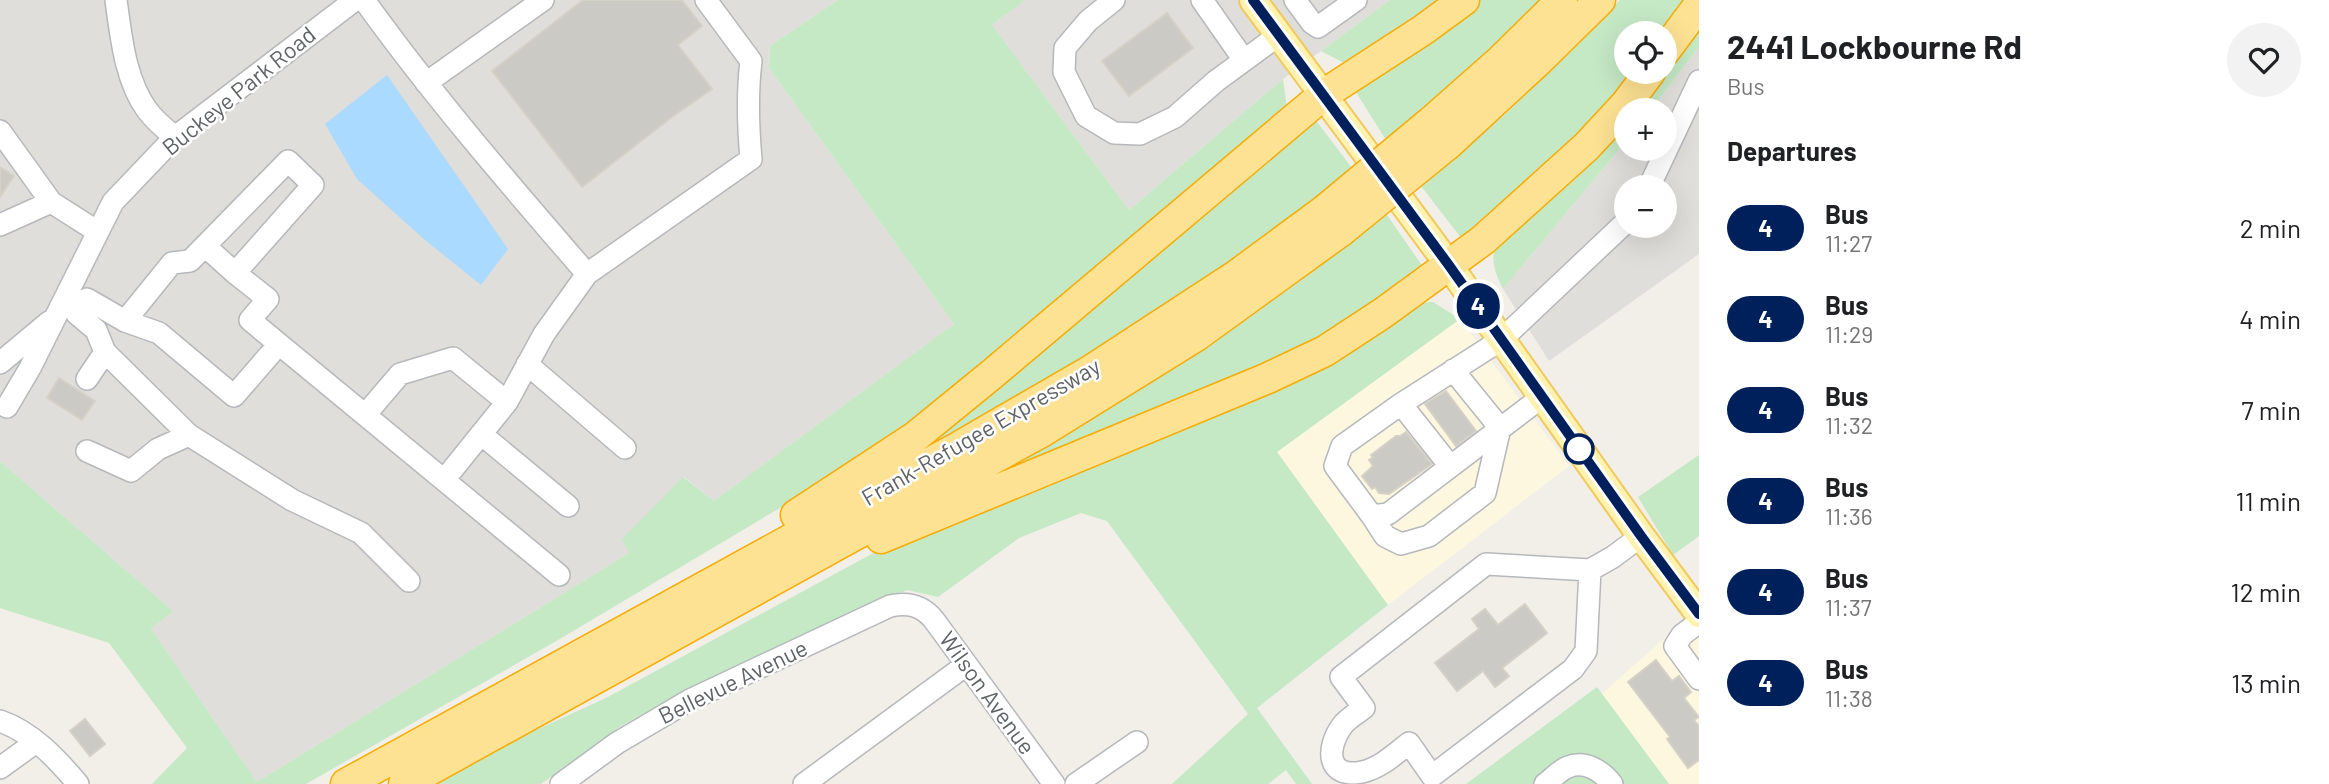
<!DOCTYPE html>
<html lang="en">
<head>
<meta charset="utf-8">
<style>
	body { margin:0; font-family:Barlow,sans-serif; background:#f2f2f2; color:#202124; height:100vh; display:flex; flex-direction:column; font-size:26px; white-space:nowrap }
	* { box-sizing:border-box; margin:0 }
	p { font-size:23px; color:#757577 }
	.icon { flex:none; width:38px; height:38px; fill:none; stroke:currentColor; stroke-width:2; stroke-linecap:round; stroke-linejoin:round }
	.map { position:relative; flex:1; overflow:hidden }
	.drawer { display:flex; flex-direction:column; background:#fff; width:630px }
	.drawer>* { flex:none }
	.badge { padding:0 14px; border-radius:23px; font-size:24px; line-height:46px }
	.controls { position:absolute; left:1614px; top:21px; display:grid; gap:14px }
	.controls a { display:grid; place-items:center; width:63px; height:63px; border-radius:50%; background:#fff; box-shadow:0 7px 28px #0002; font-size:35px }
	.map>.badge { position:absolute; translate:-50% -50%; box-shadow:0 0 0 4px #fff }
	h2 { padding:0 28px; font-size:26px; line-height:63px }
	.round { display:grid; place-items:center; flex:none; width:74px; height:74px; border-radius:37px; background:#f2f2f2 }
	.summary { display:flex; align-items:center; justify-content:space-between; height:119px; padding:0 28px }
	h1 { font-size:33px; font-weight:700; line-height:52px }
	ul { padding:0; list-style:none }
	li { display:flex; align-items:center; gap:21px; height:91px; padding:0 28px }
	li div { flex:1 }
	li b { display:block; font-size:26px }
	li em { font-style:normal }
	li .badge { min-width:77px; font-weight:700; text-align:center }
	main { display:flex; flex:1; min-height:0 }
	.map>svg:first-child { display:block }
	.commercial { fill:#fef7e0 }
	.industrial { fill:#e0deda; fill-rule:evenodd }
	.green { fill:#c5e8c5 }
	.water { fill:#aadaff }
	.building { fill:#cccac5; stroke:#d6d1c6; stroke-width:2 }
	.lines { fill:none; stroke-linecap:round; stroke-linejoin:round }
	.minor-casing { stroke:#b5b8bc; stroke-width:24 }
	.major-casing { stroke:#f2c960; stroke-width:30 }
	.highway-casing { stroke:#f9ab00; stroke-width:33 }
	.minor { stroke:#fff; stroke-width:21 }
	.major { stroke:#fff2af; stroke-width:26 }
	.highway { stroke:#fde293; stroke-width:30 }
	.highway-bridge-casing { stroke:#f9ab00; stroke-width:33; stroke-linecap:butt }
	.highway-bridge { stroke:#fde293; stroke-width:30 }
	.line-casing { stroke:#fff; stroke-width:16 }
	.line { stroke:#00205b; stroke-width:10 }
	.stop-dot { fill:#fff; stroke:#00205b; stroke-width:3.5 }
	.labels { text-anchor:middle; stroke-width:5; stroke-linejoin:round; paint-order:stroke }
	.street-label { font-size:23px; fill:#5f6368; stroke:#fff }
</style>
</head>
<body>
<main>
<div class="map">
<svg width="1699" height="784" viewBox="0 0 1699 784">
	<rect width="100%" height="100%" fill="#f1efe8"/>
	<path class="commercial" d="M1460,319L1569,466L1388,605L1277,452Z
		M1685,620L1699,639V784H1669L1602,694Z"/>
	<path class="industrial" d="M0,0H838L770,46L769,68L954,324L714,501L684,477L629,553L257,782L151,629L173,611L0,461Z
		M1025,0H1390L1283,79L1129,210L992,25Z
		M1699,47V254L1549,361L1503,289L1626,141V149H1664V110H1651ZM1626,187H1664V226H1626Z"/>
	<path class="green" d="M838,0H1025L992,25L1129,210L1283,79L1287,108L1276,126L925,409L879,445L810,490L558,640L306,784H152L187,748L109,643L0,608V461L173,611L151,629L257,782L629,553L622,539L683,477L714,501L954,324L769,68L770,46Z
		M1390,0H1444L1346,64L1321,51Z
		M1480,0H1540L1507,35L1386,140L1354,89L1437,35Z
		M1620,0H1691L1664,33H1626V72H1638L1599,120L1462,239L1421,186L1509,111Z
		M1699,23V47L1651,110H1632L1674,60Z
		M1314,118L1352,168C1259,244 1160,314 1057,375C997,411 936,443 875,476Z
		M1626,118V141L1503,289C1496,274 1489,260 1497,243C1507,222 1543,208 1560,192C1585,170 1605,144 1626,118Z
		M1387,215L1423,267L1303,351L986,479L1187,359L1295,285Z
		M1433,302L1460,319L1277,452L1388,605L1257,708L1312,784H1296L1286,770L1268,784H1172L1248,714L1107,521L1081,513L1019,538L938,597L907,590L671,698L621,726L541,784H435L523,736L608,697L890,544L1417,303Z
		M1699,455V536L1673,555L1638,497Z
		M1597,687L1669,784H1466Z"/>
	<path class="water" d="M387,75L508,249L481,285L425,240L357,179L325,124Z"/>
	<path class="building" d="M583,0H682L702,26L678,45L712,89L672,117L582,187L492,71Z
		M1167,13L1193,48L1129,96L1102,61Z
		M0,167L14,176L0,197Z
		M59,378L95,401L82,420L47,398Z
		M1446,391L1476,431L1456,446L1425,404Z
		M1406,432L1432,464L1389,494L1379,493L1375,487L1372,489L1362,476L1373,466L1369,460L1373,457L1371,455L1396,436H1400Z
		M1525,604L1547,633L1502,668L1509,676L1495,687L1483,671L1457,691L1435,663L1479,629L1472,619L1485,609L1498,625Z
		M1656,660L1672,681L1679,676L1691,692L1684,698L1699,717L1694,720L1699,726V760L1688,768L1667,739L1670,737L1628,682Z
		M85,719L105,744L90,756L70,731Z"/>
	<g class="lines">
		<defs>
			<path id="minor" d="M116,0C121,36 125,80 147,110C155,121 165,129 175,137
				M364,0C433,96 510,185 587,274L751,159C748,126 747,94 751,61L706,0
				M1114,0L1088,21L1065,48L1064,72L1086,116L1114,133L1140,134L1175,117L1216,81L1279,35
				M1202,0L1244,60
				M1295,0L1312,23L1318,27L1356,0
				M426,83L543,0
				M0,131L51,202L98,232
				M1649,187L1699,81
				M0,225L51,202
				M71,297L80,303L77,314L96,330L105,352L87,379
				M80,303L87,299L125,321L172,263L190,261L288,161L313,185L235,273L205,246
				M125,321L159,333L234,396L279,344L250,320L268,299L235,273
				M279,344L559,575
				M105,352L189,435L292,500L361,533L409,581
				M0,363L49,322
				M527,364L625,448
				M1542,397L1388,514L1372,516L1335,466L1342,446L1401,404L1501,340L1626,222
				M1401,404L1450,466
				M7,407L30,368L113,202L175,137L355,0
				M365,415L400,374L453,358L507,402
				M481,434L568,506
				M87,451L131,471L158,449L189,435
				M444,480L507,402L544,334L587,274
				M1372,516L1385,536L1401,544L1429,536L1485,493L1500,428L1453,370
				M1590,570L1586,651L1573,669L1432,776L1409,743C1394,755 1380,768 1362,772C1326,779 1326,748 1342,726C1347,719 1357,713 1364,708L1341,677L1486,564L1590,570L1613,557L1641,536
				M1699,622L1682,635L1675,646L1699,679
				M0,721C32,732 57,759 78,784
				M0,768L36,742
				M561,784L617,743L690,700L890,606C908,602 922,605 934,620L1054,784
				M804,784L966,665
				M1076,784L1137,742
				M1545,784C1552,779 1560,770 1568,767C1585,760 1602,771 1612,784"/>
			<path id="major" d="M1253,0L1448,264L1641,536L1699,614"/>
			<path id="highway" d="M1664,52L1699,5
				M1432,121L1501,60L1562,0
				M1448,144L1538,61L1600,0
				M796,515L915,437L991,375L1323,95L1423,30L1464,0
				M881,538L1268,378L1325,351L1383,313L1483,240L1586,147L1626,104L1650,72
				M346,784L957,448L1090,371L1237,275L1325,210
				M404,784L1043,431L1196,336L1341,231"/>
		</defs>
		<use href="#minor" class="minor-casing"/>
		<use href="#major" class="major-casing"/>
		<use href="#highway" class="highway-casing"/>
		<use href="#minor" class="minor"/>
		<use href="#major" class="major"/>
		<use href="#highway" class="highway"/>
		<defs>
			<path id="highway-bridge" d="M1325,210L1432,121
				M1341,231L1448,144"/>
		</defs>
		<use href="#highway-bridge" class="highway-bridge-casing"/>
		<use href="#highway-bridge" class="highway-bridge"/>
	</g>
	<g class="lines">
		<defs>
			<path id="line" d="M1253,0L1448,264L1641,536L1699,614"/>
		</defs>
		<use href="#line" class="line-casing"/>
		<use href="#line" class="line"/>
	</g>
	<circle class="stop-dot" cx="1579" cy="449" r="14"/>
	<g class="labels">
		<g class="street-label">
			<text transform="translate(239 91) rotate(-39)" y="8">Buckeye Park Road</text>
			<text transform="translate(981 432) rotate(-30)" y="8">Frank-Refugee Expressway</text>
			<text transform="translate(733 682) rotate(-26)" y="8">Bellevue Avenue</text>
			<text transform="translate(987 693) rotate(54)" y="8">Wilson Avenue</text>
		</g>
	</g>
</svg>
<div class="controls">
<a><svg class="icon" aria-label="locate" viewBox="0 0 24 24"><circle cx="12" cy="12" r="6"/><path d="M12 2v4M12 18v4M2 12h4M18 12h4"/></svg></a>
<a>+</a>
<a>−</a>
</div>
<b class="badge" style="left:1478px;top:306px;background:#00205b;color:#fff">4</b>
</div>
<section class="drawer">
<div class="summary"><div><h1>2441 Lockbourne Rd</h1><p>Bus</p></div><a class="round"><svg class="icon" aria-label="heart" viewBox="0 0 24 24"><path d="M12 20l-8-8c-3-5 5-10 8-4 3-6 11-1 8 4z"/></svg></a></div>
<h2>Departures</h2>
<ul>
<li><span class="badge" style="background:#00205b;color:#fff">4</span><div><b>Bus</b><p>11:27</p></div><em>2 min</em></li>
<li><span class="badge" style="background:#00205b;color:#fff">4</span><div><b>Bus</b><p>11:29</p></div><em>4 min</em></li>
<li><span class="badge" style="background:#00205b;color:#fff">4</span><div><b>Bus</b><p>11:32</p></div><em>7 min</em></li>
<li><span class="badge" style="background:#00205b;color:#fff">4</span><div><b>Bus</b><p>11:36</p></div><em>11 min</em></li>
<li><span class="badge" style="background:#00205b;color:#fff">4</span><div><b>Bus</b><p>11:37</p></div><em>12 min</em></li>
<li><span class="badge" style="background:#00205b;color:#fff">4</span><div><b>Bus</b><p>11:38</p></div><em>13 min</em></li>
</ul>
</section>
</main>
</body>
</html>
